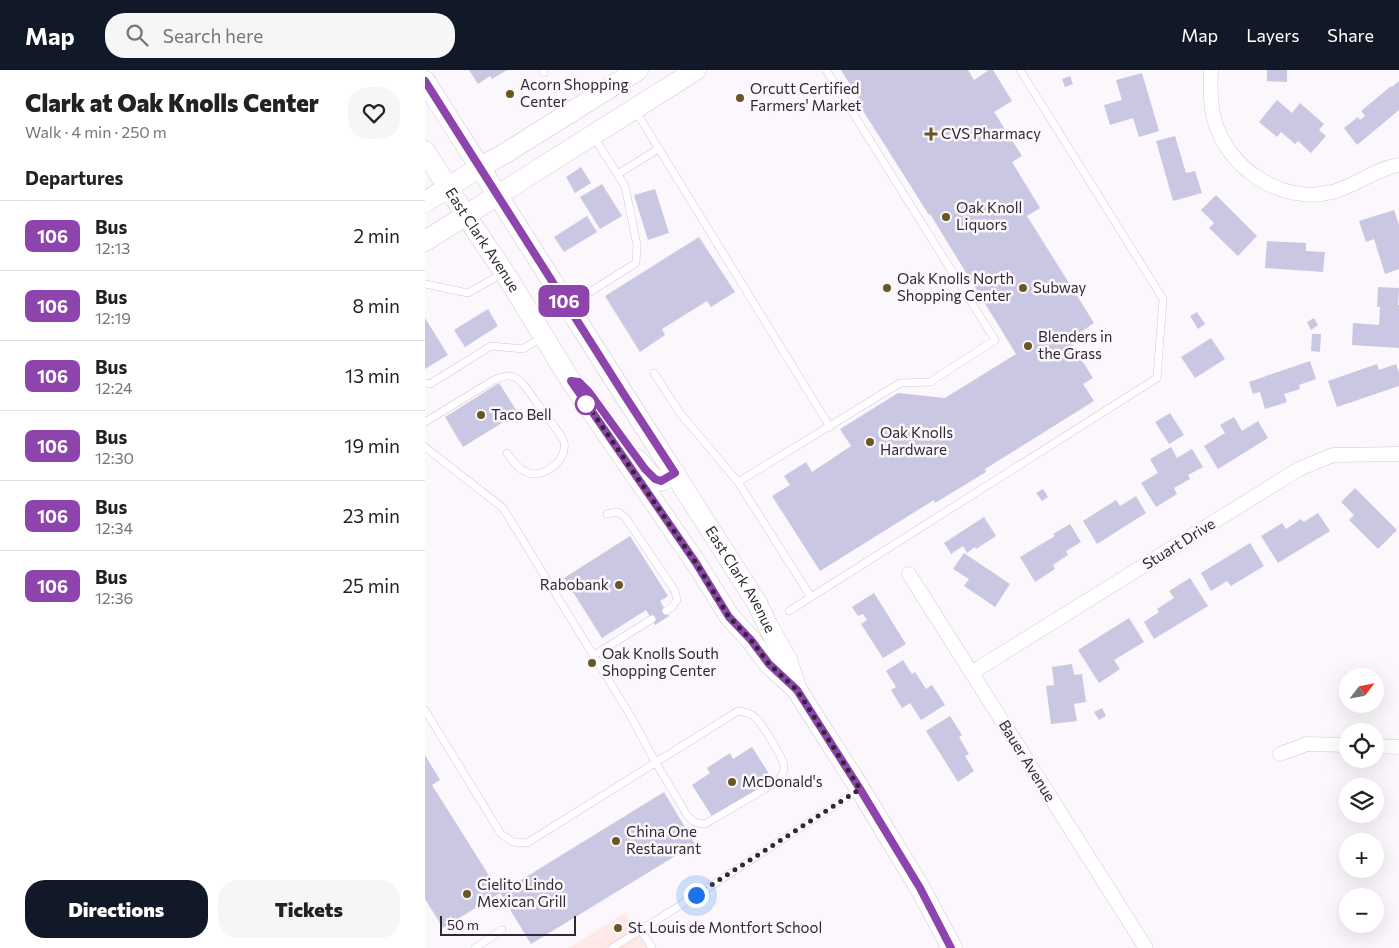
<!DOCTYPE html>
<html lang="en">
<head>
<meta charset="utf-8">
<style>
	body { margin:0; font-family:Commissioner,sans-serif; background:#f6f6f6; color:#222; height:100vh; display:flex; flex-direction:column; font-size:19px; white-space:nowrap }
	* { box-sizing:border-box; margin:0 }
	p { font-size:16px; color:#767676 }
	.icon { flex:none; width:28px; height:28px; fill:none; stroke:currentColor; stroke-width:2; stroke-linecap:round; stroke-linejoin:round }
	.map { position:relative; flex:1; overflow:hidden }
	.drawer { display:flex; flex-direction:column; background:#fff; width:425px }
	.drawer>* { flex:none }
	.badge { padding:0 10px; border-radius:8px; font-size:18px; line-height:32px }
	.needle { width:32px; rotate:58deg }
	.fabs { position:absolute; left:914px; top:598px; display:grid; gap:10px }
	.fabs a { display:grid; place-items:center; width:45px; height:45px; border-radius:50%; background:#fff; box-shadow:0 5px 20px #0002; font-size:25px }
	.scale { position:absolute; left:15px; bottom:12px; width:136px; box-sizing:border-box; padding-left:5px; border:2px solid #312932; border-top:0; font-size:14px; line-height:18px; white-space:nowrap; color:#312932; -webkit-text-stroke:4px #fbf7fc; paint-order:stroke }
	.you { position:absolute; width:25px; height:25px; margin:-12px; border:4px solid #fff; border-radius:50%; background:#1a73e8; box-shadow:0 0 0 8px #1a73e833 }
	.map>.badge { position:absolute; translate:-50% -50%; box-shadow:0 0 0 2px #fff }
	h2 { padding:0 25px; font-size:19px; line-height:45px }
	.round { display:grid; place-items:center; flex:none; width:52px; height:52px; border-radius:20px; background:#f6f6f6 }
	.summary { display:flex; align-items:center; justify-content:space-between; height:85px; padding:0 25px }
	h1 { font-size:24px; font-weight:800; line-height:38px }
	.action { display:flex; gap:10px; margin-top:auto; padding:10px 25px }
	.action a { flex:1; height:58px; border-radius:20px; background:#111827; color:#fff; font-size:20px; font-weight:800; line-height:58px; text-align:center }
	.action a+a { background:#f6f6f6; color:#222 }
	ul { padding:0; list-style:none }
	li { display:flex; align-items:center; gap:15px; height:70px; padding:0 25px; border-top:1px solid #e0e0e0 }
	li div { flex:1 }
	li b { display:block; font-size:19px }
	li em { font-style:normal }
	li .badge { min-width:55px; font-weight:700; text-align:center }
	header { display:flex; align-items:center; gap:30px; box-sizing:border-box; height:70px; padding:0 25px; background:#111827; color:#fff }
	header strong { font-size:24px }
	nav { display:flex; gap:28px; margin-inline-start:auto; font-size:18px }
	.search { width:350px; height:45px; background:#f6f6f6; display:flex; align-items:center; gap:12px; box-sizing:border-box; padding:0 18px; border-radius:20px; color:#767676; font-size:19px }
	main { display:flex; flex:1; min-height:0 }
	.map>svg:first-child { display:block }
	.education { fill:#ffe9e6 }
	.building { fill:#cac7e3 }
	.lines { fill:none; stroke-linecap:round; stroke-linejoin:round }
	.lane-casing { stroke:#d7c4db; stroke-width:8 }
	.street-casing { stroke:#d7c4db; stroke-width:15 }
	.secondary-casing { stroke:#d7c4db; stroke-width:21 }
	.lane { stroke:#fff; stroke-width:7 }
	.street { stroke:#fff; stroke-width:14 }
	.secondary { stroke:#fff; stroke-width:20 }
	.line-casing { stroke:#fff; stroke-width:11 }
	.line { stroke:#8e44ad; stroke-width:8 }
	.walk { stroke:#312932; stroke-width:5; stroke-dasharray:0 9 }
	.poi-dot { fill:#665724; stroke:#fbf7fc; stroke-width:2 }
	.stop-dot { fill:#fff; stroke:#8e44ad; stroke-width:2.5 }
	.labels { text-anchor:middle; stroke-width:5; stroke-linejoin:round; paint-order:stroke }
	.poi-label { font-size:15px; fill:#312932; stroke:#fbf7fc; text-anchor:start }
	.street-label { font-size:15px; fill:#312932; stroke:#fbf7fc }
</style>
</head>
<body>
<header>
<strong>Map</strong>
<div class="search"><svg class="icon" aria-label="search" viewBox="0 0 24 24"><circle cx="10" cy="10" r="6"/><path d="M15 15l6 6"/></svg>Search here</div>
<nav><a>Map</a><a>Layers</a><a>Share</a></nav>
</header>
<main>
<section class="drawer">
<div class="summary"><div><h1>Clark at Oak Knolls Center</h1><p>Walk · 4 min · 250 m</p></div><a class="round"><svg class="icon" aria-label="heart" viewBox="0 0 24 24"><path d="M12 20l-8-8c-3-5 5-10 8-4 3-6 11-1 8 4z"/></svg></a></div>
<h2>Departures</h2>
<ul>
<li><span class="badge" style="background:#8e44ad;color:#fff">106</span><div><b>Bus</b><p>12:13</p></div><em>2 min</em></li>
<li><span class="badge" style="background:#8e44ad;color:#fff">106</span><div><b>Bus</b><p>12:19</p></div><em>8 min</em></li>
<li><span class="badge" style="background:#8e44ad;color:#fff">106</span><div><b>Bus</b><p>12:24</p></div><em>13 min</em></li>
<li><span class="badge" style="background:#8e44ad;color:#fff">106</span><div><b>Bus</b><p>12:30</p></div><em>19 min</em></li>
<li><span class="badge" style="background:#8e44ad;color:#fff">106</span><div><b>Bus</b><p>12:34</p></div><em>23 min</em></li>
<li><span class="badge" style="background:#8e44ad;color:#fff">106</span><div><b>Bus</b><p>12:36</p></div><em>25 min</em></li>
</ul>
<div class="action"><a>Directions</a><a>Tickets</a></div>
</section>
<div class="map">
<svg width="974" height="878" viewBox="0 0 974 878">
	<rect width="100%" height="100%" fill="#fbf7fc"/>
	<path class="education" d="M200,843L222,878H144Z"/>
	<path class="building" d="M44,0H82L67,9L65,6L53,14Z
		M416,0H543L549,10L564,0H568L587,31L569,42L597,86L587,92L615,138L602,146L669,253L644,270L668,308L658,314L669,331L560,399L561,402L510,433L509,430L395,501L347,426L365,415L359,406L381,392L387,402L426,376L415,359L473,323L520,328L591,284L505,144L504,145L435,36L438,35Z
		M842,0H862V12L842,11Z
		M717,3L734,61L714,67L708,48L685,55L679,35L697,30L691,10Z
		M645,6L648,14L640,17L637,9Z
		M974,11V40L932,75L919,58L933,47L935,50L940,46L936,41L966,16L967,17Z
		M852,30L867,43L875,33L899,54L894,60L901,66L886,83L873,71L870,74L856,62L852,67L834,52Z
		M750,66L761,103L770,101L777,123L748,131L731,71Z
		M156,97L166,113L150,123L141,107Z
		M177,114L197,146L175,159L155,127Z
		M230,119L244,163L223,170L209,125Z
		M791,125L832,166L813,186L784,158L789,153L776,140Z
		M969,140L974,155V199L960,204L949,169L941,172L934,151Z
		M162,146L172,162L139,182L129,167Z
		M274,167L310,222L286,237L282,231L237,259L240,265L215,282L180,226Z
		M842,171L881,173V181L900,182L898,202L840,198Z
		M953,217L974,218L973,235H974V278L927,275L928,253L954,255L955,237H952Z
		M63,239L73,256L40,277L29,260Z
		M772,242L780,254L773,259L765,246Z
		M0,248L23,285L0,299Z
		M889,248L893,255L886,260L882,252Z
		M887,264H896L895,282L886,281Z
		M786,268L800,289L770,308L756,287Z
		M885,291L891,309L874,315L875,319L859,324L862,332L840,339L835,322L828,324L824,312Z
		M952,294L954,300L971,294L974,303V316L912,337L903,311Z
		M74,313L93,343L38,377L20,347Z
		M745,343L759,365L744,374L730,352Z
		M809,347L817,361L833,351L843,368L793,399L779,376L800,363L795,355Z
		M746,377L752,388L767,379L778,397L763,405L765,409L749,418L752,424L731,437L716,413L733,403L725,389Z
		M930,418L972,460L953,479L924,450L929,445L916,432Z
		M618,419L623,427L617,431L611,423Z
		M711,426L721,443L672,474L658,451L691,430L695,436Z
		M893,443L905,461L853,493L836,466L857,453L861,459L876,449L879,452Z
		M559,447L571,466L551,479L550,477L542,483L538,476L526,484L519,473Z
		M645,454L656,472L641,481L643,485L628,495L630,499L610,512L595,487L630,466L628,464Z
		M205,466L243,526L235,531L244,546L230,555L221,540L177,568L139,508Z
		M825,473L839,496L806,516L802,511L786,521L776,503Z
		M539,483L585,514L570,537L539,516L544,509L528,499Z
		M765,508L783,536L729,569L719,552L734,542L732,539L749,528L744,521Z
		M449,523L481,574L458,588L436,554L442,550L438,544L433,546L427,537Z
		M704,548L719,572L689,590L695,599L674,613L653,580Z
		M478,590L487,604L490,602L501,619L507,615L520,635L496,650L485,633L477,638L466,620L471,617L461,601Z
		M647,594L649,605L657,604L661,632L649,634L652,651L626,654L621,616L629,615L627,597Z
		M677,638L681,646L674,650L669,642Z
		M525,646L537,665L534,667L544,684L540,686L549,701L533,712L501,661Z
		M327,677L348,710L288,748L267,715L285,703L282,698L305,683L308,689Z
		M0,685L15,710L7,715L75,823L18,858L0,829Z
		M239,722L270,774L106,874L75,823Z"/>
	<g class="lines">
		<defs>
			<path id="lane" d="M118,0L119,3
				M210,40L405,357
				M193,104L233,79
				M0,214L43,223L78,203
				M144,235L211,193L212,175L200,116L168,66
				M229,303L255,343L313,412L386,527
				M0,313L5,314L66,276L98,279L117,267
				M0,352L69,310C83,304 89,304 99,315C108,327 117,340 126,352C130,358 137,365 139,372C143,391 117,410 101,402C92,398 87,390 82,383
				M0,377L78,438L205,645L231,693L262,745C267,751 271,754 280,754L350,713C355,709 359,704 359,696C359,689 337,654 331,648C326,643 320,642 313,641L102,773L88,772L76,764L0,640
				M313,412L475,313L505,312L570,270L401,0
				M182,444L193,442L200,447L250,521L252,530L247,537L241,541
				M364,541L732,308L738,229L595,0
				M168,586L227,549
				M216,860L227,878
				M50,878L77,860
				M187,878L275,823L435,719"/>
			<path id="street" d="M786,0C785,17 785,33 789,49C802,98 857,135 907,122C931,116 950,99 974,95
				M484,504L721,878
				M546,603L874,399L908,385L974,384
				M950,676L974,677
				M855,684L882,674L922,675"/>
			<g id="secondary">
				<path id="s1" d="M0,11L198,323L332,533L343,556L362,590L372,620L435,719L495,818L527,878"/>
				<path id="s2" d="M0,81L41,146L79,202L146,311L271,493L305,547L326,570L344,594L369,617"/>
				<path d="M0,132L55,97L79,84L213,0"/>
				<path d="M0,171L271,0"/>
				<path d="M212,389C217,394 228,412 235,411C240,410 246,405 250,403"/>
			</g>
		</defs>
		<use href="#lane" class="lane-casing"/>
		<use href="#street" class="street-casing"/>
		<use href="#secondary" class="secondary-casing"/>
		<use href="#lane" class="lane"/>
		<use href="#street" class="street"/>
		<use href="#secondary" class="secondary"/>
	</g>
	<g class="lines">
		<defs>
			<path id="line" d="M0,11L198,323L250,403L236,411L230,409L220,399L164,322L154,312L146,311L271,493L304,547L326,570L344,594L372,620L435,719L495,818L526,878"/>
		</defs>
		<use href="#line" class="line-casing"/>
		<use href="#line" class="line"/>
		<path class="walk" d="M161,334L157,327L271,493L304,547L326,570L344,594L372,620L435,719L271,825"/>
	</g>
	<g class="poi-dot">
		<circle cx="85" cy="24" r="5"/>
		<circle cx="315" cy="28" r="5"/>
		<path d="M503.5 56.5h5v5h5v5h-5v5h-5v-5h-5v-5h5z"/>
		<circle cx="521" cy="147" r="5"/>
		<circle cx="462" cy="218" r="5"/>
		<circle cx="598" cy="218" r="5"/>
		<circle cx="603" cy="276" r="5"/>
		<circle cx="56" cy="345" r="5"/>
		<circle cx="445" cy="372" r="5"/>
		<circle cx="194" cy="515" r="5"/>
		<circle cx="167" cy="593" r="5"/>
		<circle cx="307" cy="712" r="5"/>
		<circle cx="191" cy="771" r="5"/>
		<circle cx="42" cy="824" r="5"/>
		<circle cx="193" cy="858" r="5"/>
	</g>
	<circle class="stop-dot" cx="161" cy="334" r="10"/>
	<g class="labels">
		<g class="poi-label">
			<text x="95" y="20">Acorn Shopping<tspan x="95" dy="17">Center</tspan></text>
			<text x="325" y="24">Orcutt Certified<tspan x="325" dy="17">Farmers' Market</tspan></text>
			<text x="516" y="69">CVS Pharmacy</text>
			<text x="531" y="143">Oak Knoll<tspan x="531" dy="17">Liquors</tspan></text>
			<text x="472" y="214">Oak Knolls North<tspan x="472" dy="17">Shopping Center</tspan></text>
			<text x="608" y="223">Subway</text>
			<text x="613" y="272">Blenders in<tspan x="613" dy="17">the Grass</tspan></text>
			<text x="66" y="350">Taco Bell</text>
			<text x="455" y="368">Oak Knolls<tspan x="455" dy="17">Hardware</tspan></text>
			<text x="184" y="520" text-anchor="end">Rabobank</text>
			<text x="177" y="589">Oak Knolls South<tspan x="177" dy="17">Shopping Center</tspan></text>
			<text x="317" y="717">McDonald's</text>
			<text x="201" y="767">China One<tspan x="201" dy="17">Restaurant</tspan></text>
			<text x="52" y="820">Cielito Lindo<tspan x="52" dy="17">Mexican Grill</tspan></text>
			<text x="203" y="863">St. Louis de Montfort School</text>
		</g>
		<g class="street-label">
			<text dy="5" stroke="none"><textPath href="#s2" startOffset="106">East Clark Avenue</textPath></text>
			<text transform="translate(754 474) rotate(-32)" y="5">Stuart Drive</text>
			<text dy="5" stroke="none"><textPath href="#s1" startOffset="590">East Clark Avenue</textPath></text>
			<text transform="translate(602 691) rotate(58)" y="5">Bauer Avenue</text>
		</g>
	</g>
</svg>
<div class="fabs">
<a><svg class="needle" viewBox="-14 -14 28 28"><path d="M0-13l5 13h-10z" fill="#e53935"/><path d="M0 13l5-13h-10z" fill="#767676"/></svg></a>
<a><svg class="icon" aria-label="locate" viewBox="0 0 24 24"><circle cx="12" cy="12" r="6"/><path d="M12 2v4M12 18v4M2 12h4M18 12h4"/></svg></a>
<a><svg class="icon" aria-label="layers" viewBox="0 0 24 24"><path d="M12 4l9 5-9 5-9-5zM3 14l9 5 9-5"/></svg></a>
<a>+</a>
<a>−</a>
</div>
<div class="scale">50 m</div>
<div class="you" style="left:271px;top:825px"></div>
<b class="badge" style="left:139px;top:231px;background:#8e44ad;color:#fff">106</b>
</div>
</main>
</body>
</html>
